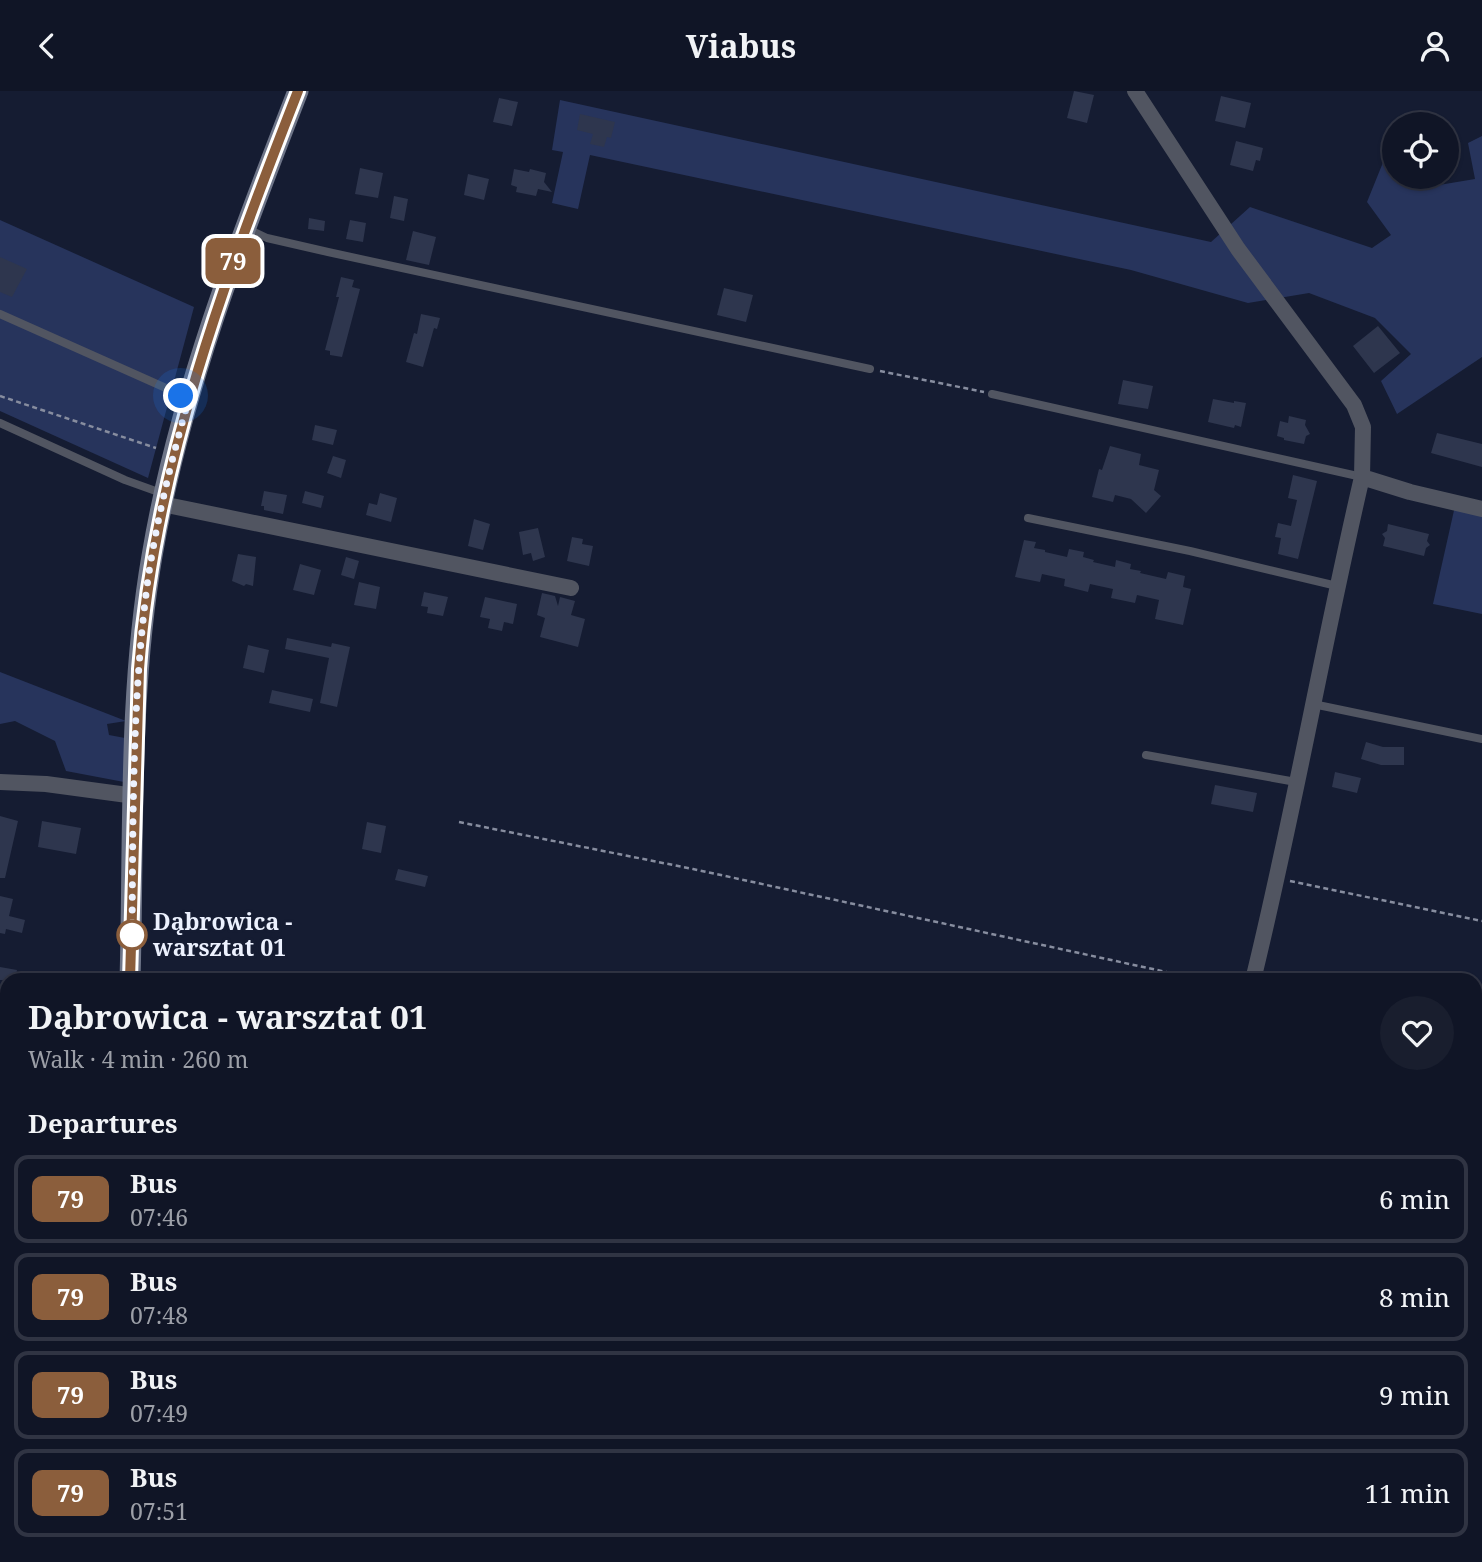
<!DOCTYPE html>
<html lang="en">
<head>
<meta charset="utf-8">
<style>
	body { margin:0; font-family:"Noto Serif",serif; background:#191e2e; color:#f1f3f6; height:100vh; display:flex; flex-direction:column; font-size:26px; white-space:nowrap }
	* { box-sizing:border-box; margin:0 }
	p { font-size:23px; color:#9c9fa7 }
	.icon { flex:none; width:38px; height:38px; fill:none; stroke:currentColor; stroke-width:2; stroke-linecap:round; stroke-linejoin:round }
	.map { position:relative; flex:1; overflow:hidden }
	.sheet { position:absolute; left:0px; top:882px; width:1482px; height:590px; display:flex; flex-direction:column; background:#101526; border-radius:21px 21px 0 0; box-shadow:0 2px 5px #0004,0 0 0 2px #303443 }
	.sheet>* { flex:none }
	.badge { padding:0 14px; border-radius:10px; font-size:24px; line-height:46px }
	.fabs { position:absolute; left:1382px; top:21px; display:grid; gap:14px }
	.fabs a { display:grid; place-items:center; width:77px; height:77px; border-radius:50%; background:#101526; box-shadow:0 2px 5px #0004,0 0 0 2px #303443; font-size:35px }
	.you { position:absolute; width:35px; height:35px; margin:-18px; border:5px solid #fff; border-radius:50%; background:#1a73e8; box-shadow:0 0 0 10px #1a73e833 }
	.map>.badge { position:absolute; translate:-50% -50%; box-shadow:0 0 0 4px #fff }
	h2 { padding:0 28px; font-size:26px; line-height:63px }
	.round { display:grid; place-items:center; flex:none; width:74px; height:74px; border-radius:37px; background:#191e2e }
	.head { display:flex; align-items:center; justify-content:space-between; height:119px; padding:0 28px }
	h1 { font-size:33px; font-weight:700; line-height:52px }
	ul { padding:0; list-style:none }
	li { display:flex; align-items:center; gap:21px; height:88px; margin:0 14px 10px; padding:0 14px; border:4px solid #303443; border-radius:14px }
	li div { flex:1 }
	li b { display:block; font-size:26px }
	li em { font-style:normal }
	li .badge { min-width:77px; font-weight:700; text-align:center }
	header { display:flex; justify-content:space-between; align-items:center; height:91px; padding:0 28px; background:#101526; font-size:32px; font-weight:700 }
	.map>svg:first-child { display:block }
	.green { fill:#27345c }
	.building { fill:#2e364e }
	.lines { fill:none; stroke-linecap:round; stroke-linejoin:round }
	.path { stroke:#878d9f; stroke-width:2.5; stroke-dasharray:5 3.5; stroke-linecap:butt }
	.lane { stroke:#515561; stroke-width:8 }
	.street { stroke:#515561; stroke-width:16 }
	.secondary { stroke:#6e7588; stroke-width:21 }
	.line-casing { stroke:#fff; stroke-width:16 }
	.line { stroke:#8b5e3c; stroke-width:10 }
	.walk { stroke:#ecf1fe; stroke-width:7; stroke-dasharray:0 12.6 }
	.stop-dot { fill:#fff; stroke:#8b5e3c; stroke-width:3.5 }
	.labels { text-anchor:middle; stroke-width:6; stroke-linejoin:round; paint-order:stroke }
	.stop-label { font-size:23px; font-weight:bold; fill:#ecf1fe; stroke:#151c32; text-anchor:start }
</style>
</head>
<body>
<header><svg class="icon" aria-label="back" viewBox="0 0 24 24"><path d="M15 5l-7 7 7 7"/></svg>Viabus<svg class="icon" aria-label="person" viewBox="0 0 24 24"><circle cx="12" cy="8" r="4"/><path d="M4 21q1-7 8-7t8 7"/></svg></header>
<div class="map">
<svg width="1482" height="1471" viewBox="0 0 1482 1471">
	<rect width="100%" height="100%" fill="#151c32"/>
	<path class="green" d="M560,9L1211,151L1250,116L1372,157L1391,144L1367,111L1384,69L1395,74V86H1421L1439,94L1475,88L1468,52L1482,45V266L1397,323L1381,290L1411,263L1375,227L1309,202L1248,212L1131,179L590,64L578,118L552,112L563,61L552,59Z
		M0,129L194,216L148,387L0,320Z
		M1455,415L1482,421V523L1433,513Z
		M0,581L126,630L107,633L109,644L125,647L124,691L66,680L55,650L15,630L0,633Z
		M0,1065L7,1066V1172L0,1171Z"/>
	<path class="building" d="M1074,0L1094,4L1087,32L1067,27Z
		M1221,5L1251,12L1245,37L1215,30Z
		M499,7L518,11L512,35L493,31Z
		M580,23L615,31L611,47L607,46L604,56L590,53L593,43L577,39Z
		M1236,50L1263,57L1260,70L1256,69L1253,80L1230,74Z
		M360,77L383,82L378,107L355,103Z
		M514,78L529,81L530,78L546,82L544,91L552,101L538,98L536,105L516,101L517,96L511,94Z
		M468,83L489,88L484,109L464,104Z
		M394,105L408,108L404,130L390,127Z
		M309,127L325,130L324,140L308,138Z
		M350,129L366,132L363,151L346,148Z
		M413,140L436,146L429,174L406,169Z
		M0,166L27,178L12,206L0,201Z
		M341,186L354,189L352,196L360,198L342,266L330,264V260L325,259L339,206H336Z
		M724,197L753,204L746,231L717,224Z
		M421,223L440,227L437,238L434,237L423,276L406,271L414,242L417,243Z
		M1378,235L1400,262L1374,282L1353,255Z
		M1123,289L1153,295L1148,318L1118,313Z
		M1213,308L1234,312V310L1246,312L1241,336L1235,334L1234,337L1208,331Z
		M1289,325L1306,329L1305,334L1310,343L1306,345L1304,353L1284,349V347L1277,345L1280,330L1288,332Z
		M315,334L337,339L333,354L312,349Z
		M1437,342L1482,353V376L1431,362Z
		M1110,355L1141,363L1139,374L1159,379L1154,399L1161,405L1146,422L1131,408L1115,404L1113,411L1092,406L1099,378L1102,379Z
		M333,365L346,369L341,387L327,382Z
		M1293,384L1317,390L1298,468L1278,463L1281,447L1275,446L1278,432L1291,435L1297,409L1288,407Z
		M264,400L287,404L283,423L264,419V415H261Z
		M305,400L324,405L321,417L302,412Z
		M380,402L397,407L391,431L366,424L369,412L377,414Z
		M474,428L490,433L483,459L468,455Z
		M1388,433L1429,443L1427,450L1430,454L1426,457L1424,465L1383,455L1385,447L1382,443L1387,440Z
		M538,437L545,466L533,470L531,462L523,464L519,441Z
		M572,446L583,448L582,453L593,455L589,475L567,470Z
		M1024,449L1036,451L1034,457L1045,459V461L1067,466L1069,458L1084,461L1083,466L1094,469L1093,471L1115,476L1116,469L1131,473L1130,478L1141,480L1140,482L1166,488L1168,481L1185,485L1183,496L1191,498L1183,534L1155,528L1159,509L1137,504L1135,512L1111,507L1113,498L1090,493L1088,501L1064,495L1065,488L1042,483L1040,491L1015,486Z
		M238,463L256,466L253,495L246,493L244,495L232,490Z
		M346,466L359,470L354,488L341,484Z
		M300,473L321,479L314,504L293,499Z
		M359,491L380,496L376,518L354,514Z
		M424,501L448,506L443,525L427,522L428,516L421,515Z
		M542,502L555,505L558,515L560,506L575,510L571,524L585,528L578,556L540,546L545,527L537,524Z
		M485,506L517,513L513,533L504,531L502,540L488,537L490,528L480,526Z
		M287,547L331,556L332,552L350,556L337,616L320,612L329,567L285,558Z
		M248,554L269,559L264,582L243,577Z
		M272,599L313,608L310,621L269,612Z
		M1366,651L1383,656H1404V674H1381L1361,668Z
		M1335,681L1361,687L1357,702L1332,696Z
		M1215,694L1257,702L1253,721L1211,713Z
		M0,725L18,730L5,787H0Z
		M42,730L81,737L76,763L38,756Z
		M367,731L386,735L381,762L362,758Z
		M398,778L428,785L425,796L395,789Z
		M0,805L13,808L9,825L25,829L22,842L6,838L5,843L0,842Z
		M0,876L17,879L15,889H0Z"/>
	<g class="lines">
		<path class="path" d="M880,280L984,301
			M0,305L156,357
			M459,731L693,778L1203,889
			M1290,790L1482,830"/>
		<path class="lane" d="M246,137L267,147L328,161L870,278
			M0,223L186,306
			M992,303L1362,386
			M0,332L125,389L164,403
			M1028,427L1190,460L1337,495
			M1313,613L1482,648
			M1146,664L1296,691
			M0,1358L7,1360
			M0,1445L7,1448
			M48,1465L62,1471
			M1124,1471L1126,1465"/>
		<path class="street" d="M1135,0L1238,158L1354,314L1363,336L1362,386L1410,401L1482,418
			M162,413L571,497
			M0,691L46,693L135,705
			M1253,889C1294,722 1323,553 1362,386
			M1475,1185L1482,1187"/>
		<path class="secondary" d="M130,889C134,748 128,604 152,465C179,304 239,151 298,0
			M116,1465V1471"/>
	</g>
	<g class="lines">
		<defs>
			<path id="line" d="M130,889L139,578C154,376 225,187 298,0"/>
		</defs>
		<use href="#line" class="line-casing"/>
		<use href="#line" class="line"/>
		<path class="walk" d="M132,844C133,726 132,605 148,488C157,427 172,367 189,307L181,305"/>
	</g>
	<circle class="stop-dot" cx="132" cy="844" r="14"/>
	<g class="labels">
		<g class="stop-label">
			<text x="153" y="839">Dąbrowica -<tspan x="153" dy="26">warsztat 01</tspan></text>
		</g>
	</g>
</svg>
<div class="fabs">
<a><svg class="icon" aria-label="locate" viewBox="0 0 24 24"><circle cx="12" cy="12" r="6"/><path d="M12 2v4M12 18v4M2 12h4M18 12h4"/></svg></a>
</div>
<div class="you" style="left:181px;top:305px"></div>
<b class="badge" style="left:233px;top:170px;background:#8b5e3c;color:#fff">79</b>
<section class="sheet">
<div class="head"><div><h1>Dąbrowica - warsztat 01</h1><p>Walk · 4 min · 260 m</p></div><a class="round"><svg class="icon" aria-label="heart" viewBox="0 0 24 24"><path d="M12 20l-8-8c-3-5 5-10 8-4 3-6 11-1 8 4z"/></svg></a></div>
<h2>Departures</h2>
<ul>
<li><span class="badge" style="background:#8b5e3c;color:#fff">79</span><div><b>Bus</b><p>07:46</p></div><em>6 min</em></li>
<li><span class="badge" style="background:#8b5e3c;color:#fff">79</span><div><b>Bus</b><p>07:48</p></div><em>8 min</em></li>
<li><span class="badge" style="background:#8b5e3c;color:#fff">79</span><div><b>Bus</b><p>07:49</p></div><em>9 min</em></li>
<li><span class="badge" style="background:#8b5e3c;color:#fff">79</span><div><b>Bus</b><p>07:51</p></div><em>11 min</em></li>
</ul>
</section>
</div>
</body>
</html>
